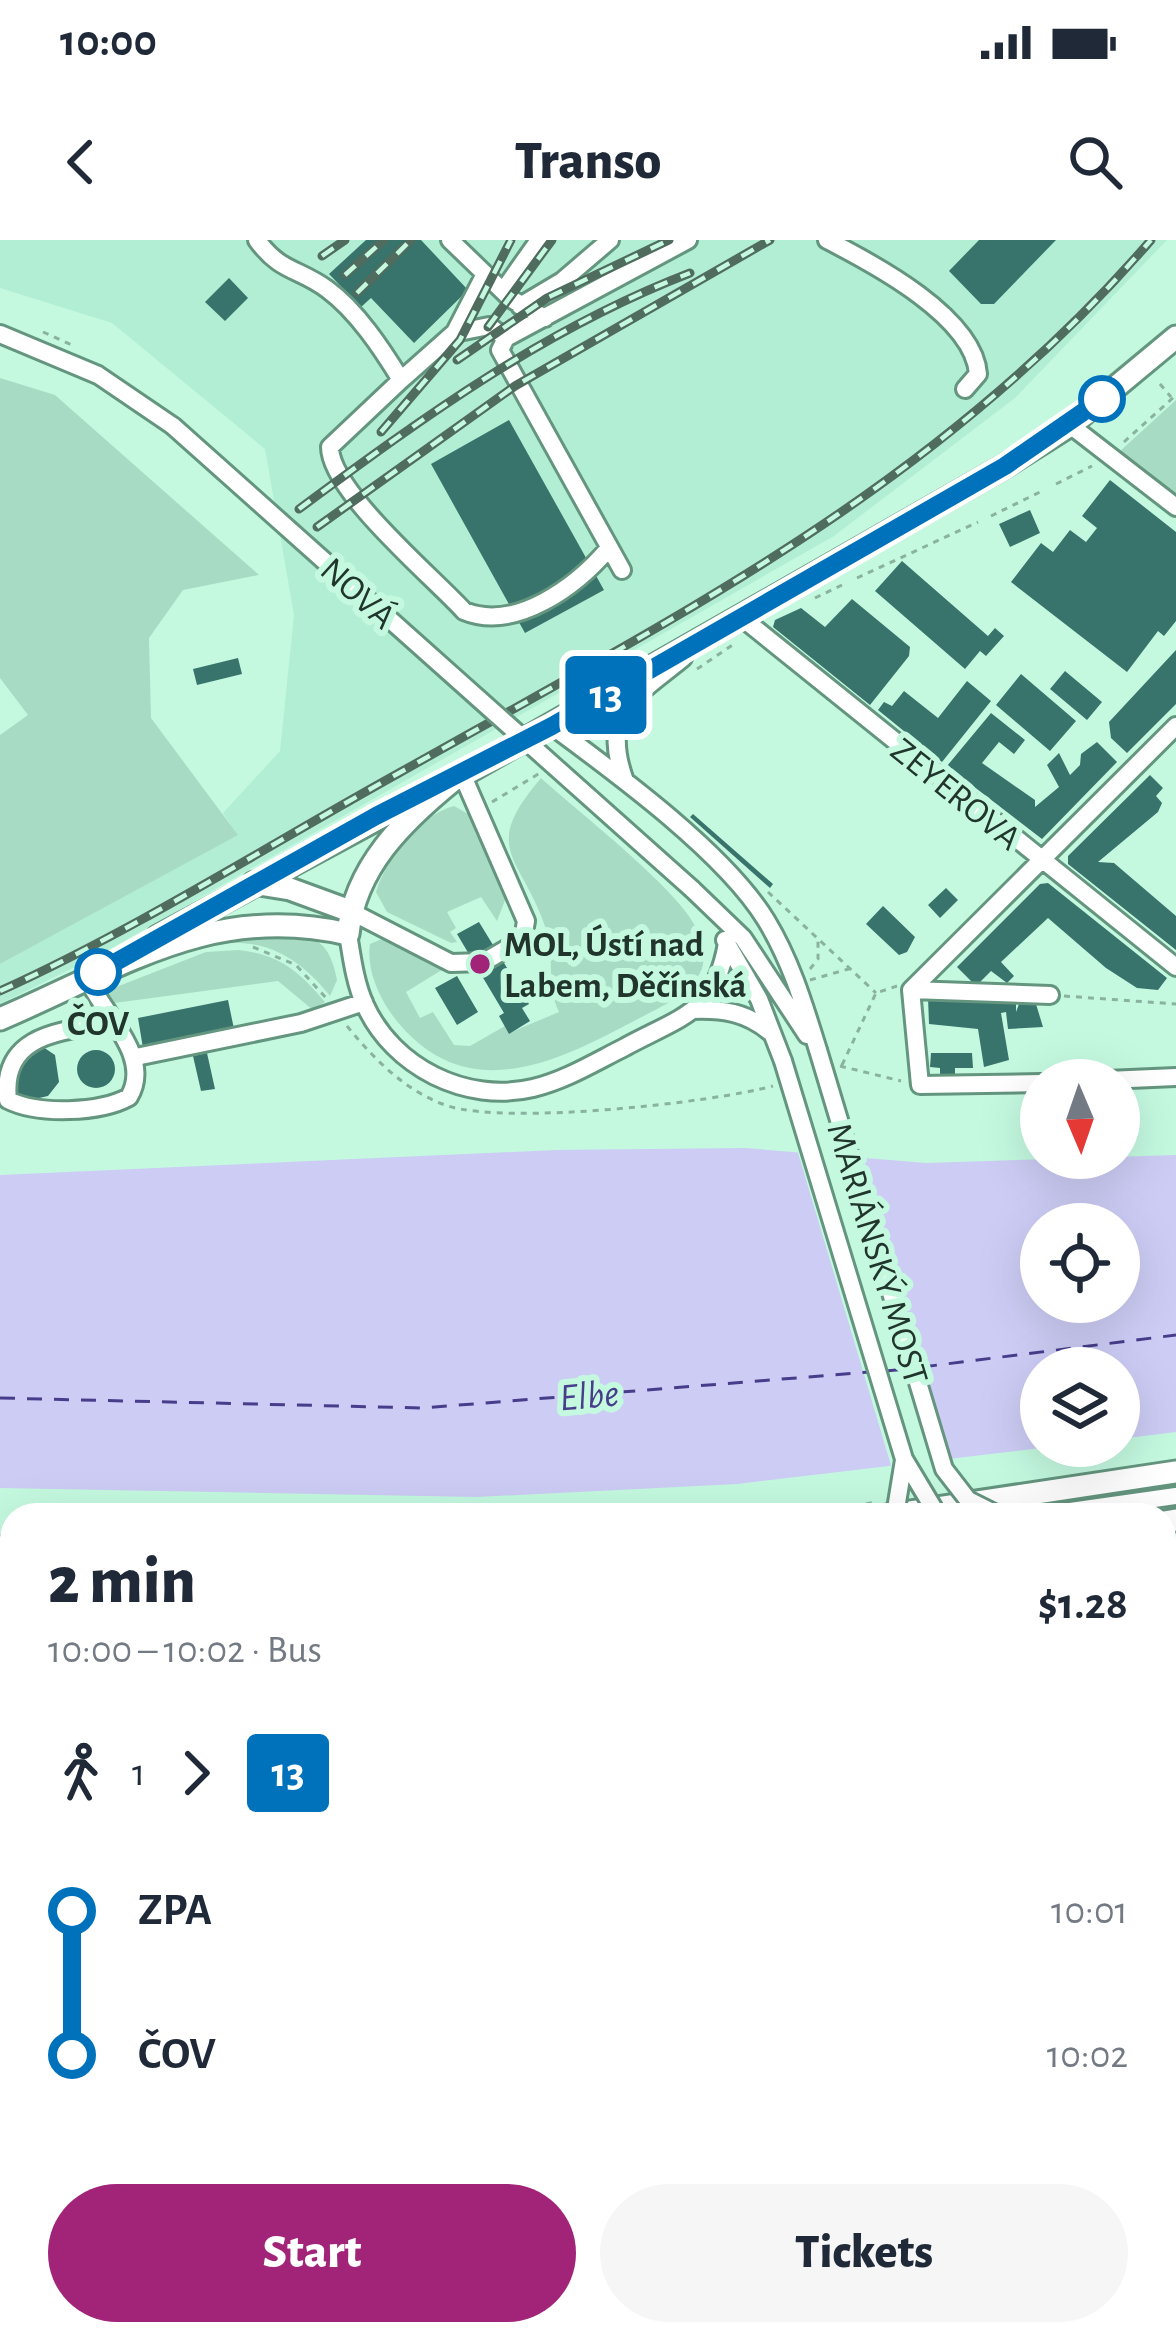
<!DOCTYPE html>
<html lang="en">
<head>
<meta charset="utf-8">
<style>
	body { margin:0; font-family:"Alegreya Sans",sans-serif; background:#f6f6f7; color:#1f2937; height:100vh; display:flex; flex-direction:column; font-size:45px; white-space:nowrap }
	* { box-sizing:border-box; margin:0 }
	p { font-size:39px; color:#747a83 }
	.icon { flex:none; width:66px; height:66px; fill:none; stroke:currentColor; stroke-width:2; stroke-linecap:round; stroke-linejoin:round }
	.map { position:relative; flex:1; overflow:hidden }
	.sheet { position:absolute; left:0px; top:1263px; width:1176px; height:843px; display:flex; flex-direction:column; background:#fff; border-radius:36px 36px 0 0; box-shadow:0 12px 48px #0002 }
	.sheet>* { flex:none }
	.badge { padding:0 24px; border-radius:9px; font-size:42px; line-height:78px }
	.needle { width:78px; rotate:178deg }
	.fabs { position:absolute; left:1020px; top:819px; display:grid; gap:24px }
	.fabs a { display:grid; place-items:center; width:120px; height:120px; border-radius:50%; background:#fff; box-shadow:0 12px 48px #0002; font-size:60px }
	.map>.badge { position:absolute; translate:-50% -50%; box-shadow:0 0 0 6px #fff }
	.legs { display:flex; align-items:center; gap:18px; height:132px; padding:0 48px; font-size:39px }
	.legs p { margin-inline-start:auto }
	.headline { display:flex; align-items:center; justify-content:space-between; height:204px; padding:0 48px }
	h1 { font-size:66px; font-weight:800; line-height:90px }
	.button { display:flex; gap:24px; margin-top:auto; padding:24px 48px }
	.button a { flex:1; height:138px; border-radius:72px; background:#a12478; color:#fff; font-size:48px; font-weight:800; line-height:138px; text-align:center }
	.button a+a { background:#f6f6f7; color:#1f2937 }
	ul { padding:0 48px; list-style:none }
	li { display:flex; align-items:center; gap:42px; height:144px; font-size:45px }
	li i { display:grid; place-items:center; width:18px; height:100%; margin:0 15px; background:currentColor }
	li i::after { content:''; width:30px; height:30px; margin:-15px; border:9px solid; border-radius:50%; background:#fff }
	li p { margin-inline-start:auto }
	li:first-child i { background:linear-gradient(#0000 50%,currentColor 0) }
	li:last-child i { background:linear-gradient(currentColor 50%,#0000 0) }
	.status { display:flex; justify-content:space-between; align-items:center; height:84px; padding:0 60px; background:#fff; direction:ltr }
	.status svg { height:33px; fill:currentColor }
	header { display:flex; justify-content:space-between; align-items:center; height:156px; padding:0 48px; background:#fff; font-size:54px; font-weight:800 }
	.map>svg:first-child { display:block }
	.built { fill:#b2eed3 }
	.green { fill:#a8dbc3 }
	.water { fill:#ccccf5; fill-rule:evenodd }
	.pier { fill:#c4f9e0 }
	.lines { fill:none; stroke-linecap:round; stroke-linejoin:round }
	.ferry { stroke:#473d8b; stroke-width:3; stroke-dasharray:15 12; stroke-linecap:butt }
	.building { fill:#38736c }
	.minor-casing { stroke:#64957f; stroke-width:22 }
	.major-casing { stroke:#64957f; stroke-width:27 }
	.path { stroke:#89b29f; stroke-width:3; stroke-dasharray:6 6; stroke-linecap:butt }
	.minor { stroke:#fff; stroke-width:16 }
	.major { stroke:#fff; stroke-width:21 }
	.rail-casing { stroke:#4f6c5f; stroke-width:9 }
	.rail { stroke:#c4f9e0; stroke-width:4.5; stroke-dasharray:14; stroke-linecap:butt }
	.minor-bridge-casing { stroke:#64957f; stroke-width:22; stroke-linecap:butt }
	.minor-bridge { stroke:#fff; stroke-width:16 }
	.line-1-casing { stroke:#fff; stroke-width:27 }
	.line-1 { stroke:#0072bc; stroke-width:18 }
	.stop-1-dot { fill:#fff; stroke:#0072bc; stroke-width:6 }
	.poi-dot { fill:#a12478; stroke:#c4f9e0; stroke-width:4.5 }
	.labels { text-anchor:middle; stroke-width:12; stroke-linejoin:round; paint-order:stroke }
	.street-label { font-size:36px; fill:#21352c; stroke:#c4f9e0 }
	.poi-label { font-size:36px; font-weight:bold; fill:#21352c; stroke:#c4f9e0; text-anchor:start }
	.stop-label { font-size:36px; font-weight:bold; fill:#21352c; stroke:#c4f9e0 }
	.water-label { font-size:39px; font-style:italic; fill:#473d8b; stroke:#c4f9e0 }
</style>
</head>
<body>
<div class="status"><b>10:00</b><svg viewBox="0 0 49 12"><path d="M0 12V9h3v3zM5 12V6h3v6zM10 12V3h3v9zM15 12V0h3v12zM26 1h20v11H26zM47 4h2v5h-2z"/></svg></div>
<header><svg class="icon" aria-label="back" viewBox="0 0 24 24"><path d="M15 5l-7 7 7 7"/></svg>Transo<svg class="icon" aria-label="search" viewBox="0 0 24 24"><circle cx="10" cy="10" r="6"/><path d="M15 15l6 6"/></svg></header>
<div class="map">
<svg width="1176" height="2104" viewBox="0 0 1176 2104">
	<rect width="100%" height="100%" fill="#c4f9e0"/>
	<path class="built" d="M0,0H1167L1015,158L834,296L105,712L0,764V724L237,595L223,573L280,511L294,375L265,209L112,83L0,48Z"/>
	<path class="green" d="M0,138L55,155L259,335L183,350L149,398L151,478L238,595L0,724V495L28,475L0,438Z
		M1176,160V258L1118,213Z
		M541,538C576,570 682,652 697,690C703,704 707,719 700,733C687,757 656,769 634,781C555,823 466,867 396,780C380,760 366,730 370,704L384,698L445,728L406,752L420,778L433,772L454,805L470,806L505,786L509,793L559,772C546,745 555,717 546,689C521,614 479,611 541,538Z
		M454,566L477,579L507,655L497,681L481,657L447,672L456,688L450,692L457,702L451,703L387,672L376,652C386,619 419,575 454,566Z
		M278,691C316,695 330,702 337,740L330,756C262,670 194,706 109,742C153,705 223,694 278,691Z
		M238,710C279,714 299,731 325,762L313,770L278,741L107,764L106,751L206,712Z
		M1164,1468L1176,1471V1811L1164,1796Z
		M12,1939V2094H146L141,2104H0V1946Z
		M188,2094H609L621,2104H182Z"/>
	<path class="water" d="M745,908L926,923L1176,915V1192L1119,1199V1128H1041V1206H1058L737,1244L476,1257L0,1248V935L556,910ZM1041,984H1119V1062H1041Z
		M0,1340L12,1341V1543L0,1545Z"/>
	<path class="pier" d="M796,906L861,911L953,1225L929,1228L926,1222L919,1223L920,1229L893,1232Z"/>
	<g class="lines">
		<path class="ferry" d="M922,1127L1176,1095
			M886,1131L906,1129
			M0,1158L423,1168L870,1132"/>
	</g>
	<path class="building" d="M366,0H421L468,50L414,103L371,58L361,67L329,34Z
		M979,0H1056L994,64H981L949,31Z
		M229,38L248,58L225,81L205,62Z
		M509,180L604,350L525,393L431,224Z
		M1110,240L1176,292V381L1164,396L1158,391L1127,432L1011,342L1041,303L1053,312L1070,290L1086,302L1097,288L1082,276Z
		M1030,270L1040,293L1010,307L999,284Z
		M902,321L988,396L995,388L1004,396L986,416L980,411L965,429L875,351Z
		M852,359L910,407L909,416L870,465L773,387L775,380L801,368L825,387Z
		M1176,410V464L1127,513L1111,498L1109,482Z
		M238,418L242,434L197,445L193,429Z
		M1065,431L1102,462L1087,480L1050,449Z
		M1021,434L1076,481L1050,511L996,465Z
		M967,441L991,461L942,522L878,470L884,462L892,466L904,451L938,478Z
		M991,473L1025,500L1014,514L999,502L982,523L1035,560V567L1059,547L1047,525L1059,513L1070,535L1080,525L1081,514L1097,502L1117,522L1042,599L947,526Z
		M1150,535L1163,548L1156,556L1162,563L1158,572L1098,622L1114,623L1176,676V710L1068,624V616Z
		M693,574L773,644L770,648L690,577Z
		M1048,643L1167,738L1158,750L1137,748L1106,728L1048,678L1001,722L1014,736L1007,743L991,731L976,746L957,727L1040,644Z
		M946,648L958,660L940,678L928,665Z
		M883,666L915,697L907,712L899,715L866,684Z
		M479,682L529,764L522,768L530,781L509,794L499,776L504,773L457,694Z
		M457,736L478,772L457,785L435,748Z
		M928,757L1016,760V772L1019,764H1036L1043,787L1008,789L1006,772L1001,773L1009,820L984,827L978,789L929,784Z
		M228,760L234,789L143,808L138,778Z
		M40,805L55,815L59,842L48,856L30,860L13,852L5,835Z
		M77 829a19 19 0 1 1 38 0a19 19 0 1 1-38 0Z
		M207,813L215,849L201,851L193,816Z
		M931,813H972L973,828H955V836H940V828L930,827Z
		M12,1627V1659L4,1661L6,1667L12,1665V1676L0,1680V1630Z
		M12,1850V1890L0,1897V1858Z"/>
	<g class="lines">
		<defs>
			<path id="minor" d="M257,0C280,32 298,28 327,49C357,71 382,109 401,140L330,207C330,251 432,336 464,371C515,392 576,347 609,308
				M450,0L511,59L545,78
				M827,0C874,24 974,77 978,134L965,149
				M503,51L539,0
				M520,66L562,41L610,0
				M455,92L485,34
				M0,94L98,135L173,186
				M506,98L500,110L622,330
				M401,140L454,93L489,86L506,98L688,0
				M1070,185L1176,267
				M741,377L1176,727
				M552,486C617,534 725,613 766,680C791,721 804,765 818,810
				M625,541C600,472 634,458 683,418
				M692,649L743,698L807,795
				M350,671L451,723L484,722L523,699L526,681L462,534
				M348,694C352,718 355,743 365,765C393,827 466,864 533,848C566,840 595,822 625,807C682,776 715,773 727,703
				M725,700L759,759L783,821
				M87,738C104,775 153,817 129,857C100,873 38,875 8,860C0,792 66,791 111,783
				M911,750L1176,486
				M911,750L920,845L1041,843
				M911,750L1050,755
				M693,770C723,769 746,772 770,792
				M136,817L301,783L364,762
				M1107,840L1176,837
				M1042,1275L1176,1256
				M0,1785L12,1778
				M0,1829L12,1822"/>
			<path id="major" d="M254,643L290,649L350,671
				M158,697L427,552
				M0,779C120,728 212,662 348,694C355,627 403,581 452,541L1005,226L1070,185L1176,97
				M890,1275L1176,1232
				M1164,1282L1176,1280
				M0,1604L12,1602"/>
		</defs>
		<use href="#minor" class="minor-casing"/>
		<use href="#major" class="major-casing"/>
		<path class="path" d="M43,92L72,105
			M1160,144L1171,157
			M1124,202L1176,155
			M1056,244L1092,226
			M991,276L1040,252
			M857,338L978,282
			M815,358L842,345
			M697,429L734,404
			M492,562L540,533
			M768,652L876,753
			M253,707L296,725L327,759
			M810,729L818,719V699
			M810,740L852,728
			M1064,756L1176,764
			M347,786C374,819 406,852 448,866C508,885 710,863 773,846
			M842,825L876,753L897,746
			M840,826L901,841
			M807,1275L876,1262
			M0,1295L12,1296
			M1164,1509L1176,1508
			M1164,1727L1176,1743
			M148,2104L154,2094"/>
		<use href="#minor" class="minor"/>
		<use href="#major" class="major"/>
		<defs>
			<path id="rail" d="M322,16L345,0
				M345,35L384,0
				M357,53L411,0
				M488,87L552,0
				M457,120L547,58L669,0
				M381,192L460,100L511,0
				M299,269C424,177 544,89 690,33
				M317,287L515,146L770,0
				M0,751C137,689 267,606 399,533C676,377 940,245 1151,0
				M1164,1318L1176,1316
				M0,1563L12,1559
				M0,1730L12,1724"/>
		</defs>
		<use href="#rail" class="rail-casing"/>
		<use href="#rail" class="rail"/>
		<defs>
			<path id="minor-bridge" d="M173,186L692,649
				M818,810L944,1229L968,1260L998,1275
				M783,821L904,1219L937,1274
				M895,1275L904,1220"/>
		</defs>
		<use href="#minor-bridge" class="minor-bridge-casing"/>
		<use href="#minor-bridge" class="minor-bridge"/>
	</g>
	<g class="lines">
		<defs>
			<path id="line-1" d="M98,732L376,576L552,486L1005,226L1102,159"/>
		</defs>
		<use href="#line-1" class="line-1-casing"/>
		<use href="#line-1" class="line-1"/>
	</g>
	<g class="stop-1-dot">
		<circle cx="1102" cy="159" r="21"/>
		<circle cx="98" cy="732" r="21"/>
	</g>
	<circle class="poi-dot" cx="480" cy="724" r="12"/>
	<g class="labels">
		<g class="street-label">
			<text transform="translate(359 352) rotate(42)" y="13">NOVÁ</text>
			<text transform="translate(957 553) rotate(39)" y="13">ZEYEROVA</text>
			<text transform="translate(879 1013) rotate(73)" y="13">MARIÁNSKÝ MOST</text>
		</g>
		<g class="poi-label">
			<text x="504" y="716">MOL, Ústí nad<tspan x="504" dy="41">Labem, Děčínská</tspan></text>
		</g>
		<g class="stop-label">
			<text x="98" y="795">ČOV</text>
		</g>
		<g class="water-label">
			<text transform="translate(589 1154) rotate(-5)" y="14">Elbe</text>
		</g>
	</g>
</svg>
<div class="fabs">
<a><svg class="needle" viewBox="-14 -14 28 28"><path d="M0-13l5 13h-10z" fill="#e53935"/><path d="M0 13l5-13h-10z" fill="#747a83"/></svg></a>
<a><svg class="icon" aria-label="locate" viewBox="0 0 24 24"><circle cx="12" cy="12" r="6"/><path d="M12 2v4M12 18v4M2 12h4M18 12h4"/></svg></a>
<a><svg class="icon" aria-label="layers" viewBox="0 0 24 24"><path d="M12 4l9 5-9 5-9-5zM3 14l9 5 9-5"/></svg></a>
</div>
<b class="badge" style="left:606px;top:455px;background:#0072bc;color:#fff">13</b>
<section class="sheet">
<div class="headline"><div><h1>2 min</h1><p>10:00 – 10:02 · Bus</p></div><b>$1.28</b></div>
<div class="legs"><svg class="icon" aria-label="walk" viewBox="0 0 24 24"><circle cx="13" cy="4" r="2"/><path d="M13 8l-2 6 4 7M11 14l-3 7M7 12l3-4h3l4 4"/></svg>1<svg class="icon" aria-label="forward" viewBox="0 0 24 24"><path d="M9 5l7 7-7 7"/></svg><b class="badge" style="background:#0072bc;color:#fff">13</b></div>
<ul>
<li><i style="color:#0072bc"></i><b>ZPA</b><p>10:01</p></li>
<li><i style="color:#0072bc"></i><b>ČOV</b><p>10:02</p></li>
</ul>
<div class="button"><a>Start</a><a>Tickets</a></div>
</section>
</div>
</body>
</html>
